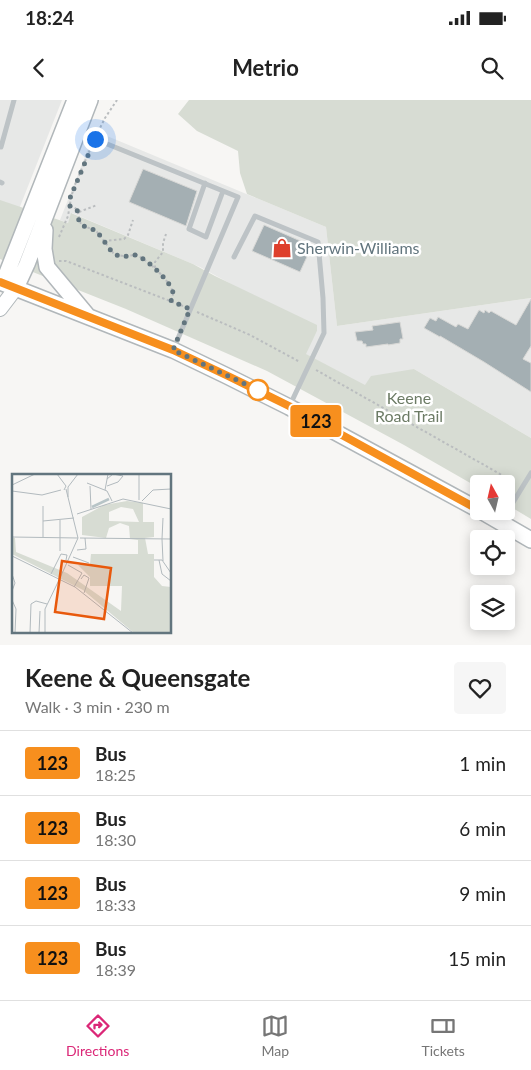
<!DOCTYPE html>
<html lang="en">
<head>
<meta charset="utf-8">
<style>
	body { margin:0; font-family:Lato,sans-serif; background:#f6f6f6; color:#222; height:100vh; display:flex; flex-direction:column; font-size:19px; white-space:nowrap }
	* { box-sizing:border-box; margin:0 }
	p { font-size:16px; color:#767676 }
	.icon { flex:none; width:28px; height:28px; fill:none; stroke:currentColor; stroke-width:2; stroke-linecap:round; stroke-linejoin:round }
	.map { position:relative; height:545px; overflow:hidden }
	.side { display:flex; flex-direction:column; background:#fff; flex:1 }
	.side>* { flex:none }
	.badge { padding:0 10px; border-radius:4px; font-size:18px; line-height:32px }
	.needle { width:32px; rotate:352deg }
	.buttons { position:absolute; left:470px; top:375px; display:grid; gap:10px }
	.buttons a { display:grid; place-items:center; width:45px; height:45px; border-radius:5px; background:#fff; box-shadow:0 2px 12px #0003; font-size:25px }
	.you { position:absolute; width:25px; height:25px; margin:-12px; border:4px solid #fff; border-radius:50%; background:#1a73e8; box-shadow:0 0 0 8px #1a73e833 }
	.map>.badge { position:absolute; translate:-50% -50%; box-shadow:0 0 0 2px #fff }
	.round { display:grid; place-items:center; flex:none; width:52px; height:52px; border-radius:5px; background:#f6f6f6 }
	.head { display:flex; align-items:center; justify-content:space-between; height:85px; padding:0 25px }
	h1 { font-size:24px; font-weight:700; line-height:38px }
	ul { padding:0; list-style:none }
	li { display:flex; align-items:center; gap:15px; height:65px; padding:0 25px; border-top:1px solid #e0e0e0 }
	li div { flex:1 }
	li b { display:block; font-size:19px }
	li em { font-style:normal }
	li .badge { min-width:55px; font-weight:700; text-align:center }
	.status { display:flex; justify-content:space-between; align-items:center; height:35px; padding:0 25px; background:#fff; direction:ltr }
	.status svg { height:14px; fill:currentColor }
	header { display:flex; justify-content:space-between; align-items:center; height:65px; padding:0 25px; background:#fff; font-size:22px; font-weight:700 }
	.tabs { display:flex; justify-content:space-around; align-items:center; height:70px; border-top:1px solid #e0e0e0; background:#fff; font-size:14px; color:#767676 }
	.tabs a { display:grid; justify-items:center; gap:2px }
	.tabs .selected { color:#db2777 }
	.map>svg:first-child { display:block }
	.built { fill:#e7e8e7 }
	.green { fill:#d7dcd3 }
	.building { fill:#a4afb3; stroke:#d8d8d6 }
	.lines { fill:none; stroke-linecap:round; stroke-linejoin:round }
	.secondary-casing { stroke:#b0b7ba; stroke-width:16 }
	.primary-casing { stroke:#b1b7ba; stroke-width:18 }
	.path { stroke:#babdbf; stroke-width:2; stroke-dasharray:2.5 2.5; stroke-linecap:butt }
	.lane { stroke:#bdc3c6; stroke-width:5 }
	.secondary { stroke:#fff; stroke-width:14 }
	.primary { stroke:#fff; stroke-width:15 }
	.line-casing { stroke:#fff; stroke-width:11 }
	.line { stroke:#f78f1e; stroke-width:8 }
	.walk { stroke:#62757e; stroke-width:5; stroke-dasharray:0 9 }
	.stop-dot { fill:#fff; stroke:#f78f1e; stroke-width:2.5 }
	.labels { text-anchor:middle; stroke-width:5; stroke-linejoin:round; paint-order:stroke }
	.poi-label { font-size:16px; fill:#62757e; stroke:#fff; text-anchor:start }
	.park-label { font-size:16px; fill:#6c7b65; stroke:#fff }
	.inset-river { fill:none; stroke:#b7c4c7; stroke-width:2.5 }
	.inset-road { fill:none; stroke:#b2babe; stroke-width:1 }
	.view { fill:#e8590c; fill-opacity:0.15; stroke:#e8590c; stroke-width:2.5 }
	.inset-edge { fill:none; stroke:#62757e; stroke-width:2.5 }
</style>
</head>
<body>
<div class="status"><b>18:24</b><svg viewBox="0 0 49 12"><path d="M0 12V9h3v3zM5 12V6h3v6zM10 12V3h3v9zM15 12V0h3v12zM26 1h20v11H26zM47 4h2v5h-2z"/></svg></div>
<header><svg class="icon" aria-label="back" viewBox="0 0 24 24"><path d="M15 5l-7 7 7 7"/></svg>Metrio<svg class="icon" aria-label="search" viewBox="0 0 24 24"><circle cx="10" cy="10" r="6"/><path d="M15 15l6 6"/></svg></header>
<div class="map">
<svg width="531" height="545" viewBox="0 0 531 545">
	<rect width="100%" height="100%" fill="#f7f6f4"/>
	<path class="built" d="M0,0H62L8,137L0,135Z
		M95,31L326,127L337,226L531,198V338L414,269L365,286L305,254L317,231L200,167L72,113L68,123L60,120Z"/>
	<path class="green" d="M189,0H531V198L337,226L326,127L247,94L240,73L238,51L197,31L178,14Z
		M0,100L68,123L71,113L193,164L215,176L317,225V231L306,254L365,285L371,276L414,269L531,338V419L506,404V384H479V388L404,345L267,271L126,209L0,159Z"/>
	<path class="building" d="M143,69L197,91L186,126L129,102Z
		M264,125L312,146L300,172L252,151Z
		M531,199V246L523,259L531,263V292L484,262L440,236V237L424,228L430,218L436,221L438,217L456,227L458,224L468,229L479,210L484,213L485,210L489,213L491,211L516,225Z
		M400,222L403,239H400V243L388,245V244L366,247V244H363L362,241H357L355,232L373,230L372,226Z"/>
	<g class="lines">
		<defs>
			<path id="secondary" d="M0,209L16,188"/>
			<path id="primary" d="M45,130L44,149L47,167L87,215
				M0,182L173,250L227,276L289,307L479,410
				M3,183L75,0
				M16,188L27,164L90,0
				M481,411L531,440"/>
		</defs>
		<use href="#secondary" class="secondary-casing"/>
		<use href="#primary" class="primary-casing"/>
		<path class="path" d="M98,32L105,18L117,0
			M70,106C81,109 77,115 81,124L97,132L114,154L123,156L137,155C147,160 171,181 173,193C173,196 172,198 171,201
			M79,112L97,105
			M59,137L68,116L71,98L74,87L92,45
			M104,141L124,139L128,135L133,120
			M59,161H66L82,167L183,206
			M155,168V162L163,152V143L166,134
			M197,212L250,235L300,262
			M316,270L516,383"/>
		<path class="lane" d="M80,33L238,97L174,248
			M1,47L14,0
			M0,82L2,83
			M205,83L189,129L206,137L223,91
			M234,157L255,116L318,142L323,198L324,233L290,305
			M501,422L531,373"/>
		<use href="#secondary" class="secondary"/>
		<use href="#primary" class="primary"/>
	</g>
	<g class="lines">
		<defs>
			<path id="line" d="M0,182L173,250L228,276L289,306L479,410"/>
		</defs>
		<use href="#line" class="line-casing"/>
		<use href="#line" class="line"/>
		<path class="walk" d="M95,39L70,98V106C83,110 75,117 81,124C85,128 92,128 96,131C103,137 109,152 117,155C123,158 130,155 137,155C147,160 171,181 173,193C173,196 172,198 171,201L190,209L173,250L258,290"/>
	</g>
	<defs>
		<symbol id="shop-bare" viewBox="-9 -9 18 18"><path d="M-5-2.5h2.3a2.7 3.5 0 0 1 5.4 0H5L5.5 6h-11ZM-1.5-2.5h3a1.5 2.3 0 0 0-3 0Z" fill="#de3f2c" stroke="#fff" stroke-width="2.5" paint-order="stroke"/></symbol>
	</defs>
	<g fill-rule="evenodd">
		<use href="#shop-bare" x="268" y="134" width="28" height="28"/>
	</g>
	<circle class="stop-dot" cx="258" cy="290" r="10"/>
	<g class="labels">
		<g class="poi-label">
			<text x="297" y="154">Sherwin-Williams</text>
		</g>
		<g class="park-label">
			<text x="409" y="304">Keene<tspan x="409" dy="18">Road Trail</tspan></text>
		</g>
	</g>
	<g transform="translate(12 374)">
		<rect width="159" height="159" fill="#f7f6f4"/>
		<path d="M115,27L131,29V48H142V63L133,64L136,80H142V103L150,112L159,113V159H122L71,116L0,80V64H3L4,78L55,99L109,137L110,112H78V103L66,91L78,90L79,80H126V66L118,65L117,52L108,49L97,54L94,64L70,61V43L92,31ZM109,33L121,35L127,48L97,47V38Z" fill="#d7dcd3" fill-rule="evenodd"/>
		<path class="inset-river" d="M80,33L97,25"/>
		<path class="inset-road" d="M45,0L54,12L52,16M75,9L95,17L100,27M0,11L23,0M78,12L79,35M95,12L106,8L111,2L101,0L95,5M93,16L96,0M0,17L30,21L49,16M56,23V13L66,0M127,26V0M130,27L141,16L159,15M65,40L111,25L159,35M48,46V77M31,47L62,44M0,63L66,64M31,63V32M68,64L159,65M150,65L151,87M150,65L151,44M65,76L74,75L73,64M0,82L63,113L121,159M61,83L77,89M142,86H150L159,99M147,86L150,100L159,107M56,91L70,99L62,113M0,100L3,109L0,117M39,100L49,80L55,81L54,86M48,104L66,64L54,15M69,105L72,101L77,104L72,119M0,126L4,135L3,159M18,159L19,130L24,127L35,130M27,159L28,137M33,159V135L47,106"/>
		<path class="view" d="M50,87L99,94L92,145L43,138Z"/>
		<rect width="159" height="159" class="inset-edge"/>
	</g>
</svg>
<div class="buttons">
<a><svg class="needle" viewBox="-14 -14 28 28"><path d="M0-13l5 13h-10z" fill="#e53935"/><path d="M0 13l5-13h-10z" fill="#767676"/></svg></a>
<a><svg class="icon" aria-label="locate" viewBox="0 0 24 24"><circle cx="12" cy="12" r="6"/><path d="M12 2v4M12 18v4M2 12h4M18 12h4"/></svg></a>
<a><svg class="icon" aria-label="layers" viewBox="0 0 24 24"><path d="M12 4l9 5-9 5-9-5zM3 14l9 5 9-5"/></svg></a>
</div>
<div class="you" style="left:95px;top:39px"></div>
<b class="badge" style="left:316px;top:321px;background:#f78f1e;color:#111">123</b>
</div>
<section class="side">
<div class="head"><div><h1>Keene &amp; Queensgate</h1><p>Walk · 3 min · 230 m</p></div><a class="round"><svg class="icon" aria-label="heart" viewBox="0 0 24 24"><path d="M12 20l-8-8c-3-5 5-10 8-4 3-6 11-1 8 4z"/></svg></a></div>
<ul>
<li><span class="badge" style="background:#f78f1e;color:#111">123</span><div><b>Bus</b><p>18:25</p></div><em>1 min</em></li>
<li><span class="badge" style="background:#f78f1e;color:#111">123</span><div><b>Bus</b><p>18:30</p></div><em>6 min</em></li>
<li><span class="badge" style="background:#f78f1e;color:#111">123</span><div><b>Bus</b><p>18:33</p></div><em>9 min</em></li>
<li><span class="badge" style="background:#f78f1e;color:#111">123</span><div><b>Bus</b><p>18:39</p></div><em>15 min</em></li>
</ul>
</section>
<nav class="tabs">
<a class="selected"><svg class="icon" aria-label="directions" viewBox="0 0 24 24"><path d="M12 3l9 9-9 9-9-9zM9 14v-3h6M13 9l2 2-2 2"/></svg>Directions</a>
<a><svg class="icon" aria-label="map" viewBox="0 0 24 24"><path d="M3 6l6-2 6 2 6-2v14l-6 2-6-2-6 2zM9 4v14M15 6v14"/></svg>Map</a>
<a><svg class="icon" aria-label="tickets" viewBox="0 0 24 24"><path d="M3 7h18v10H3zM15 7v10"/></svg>Tickets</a>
</nav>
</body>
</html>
